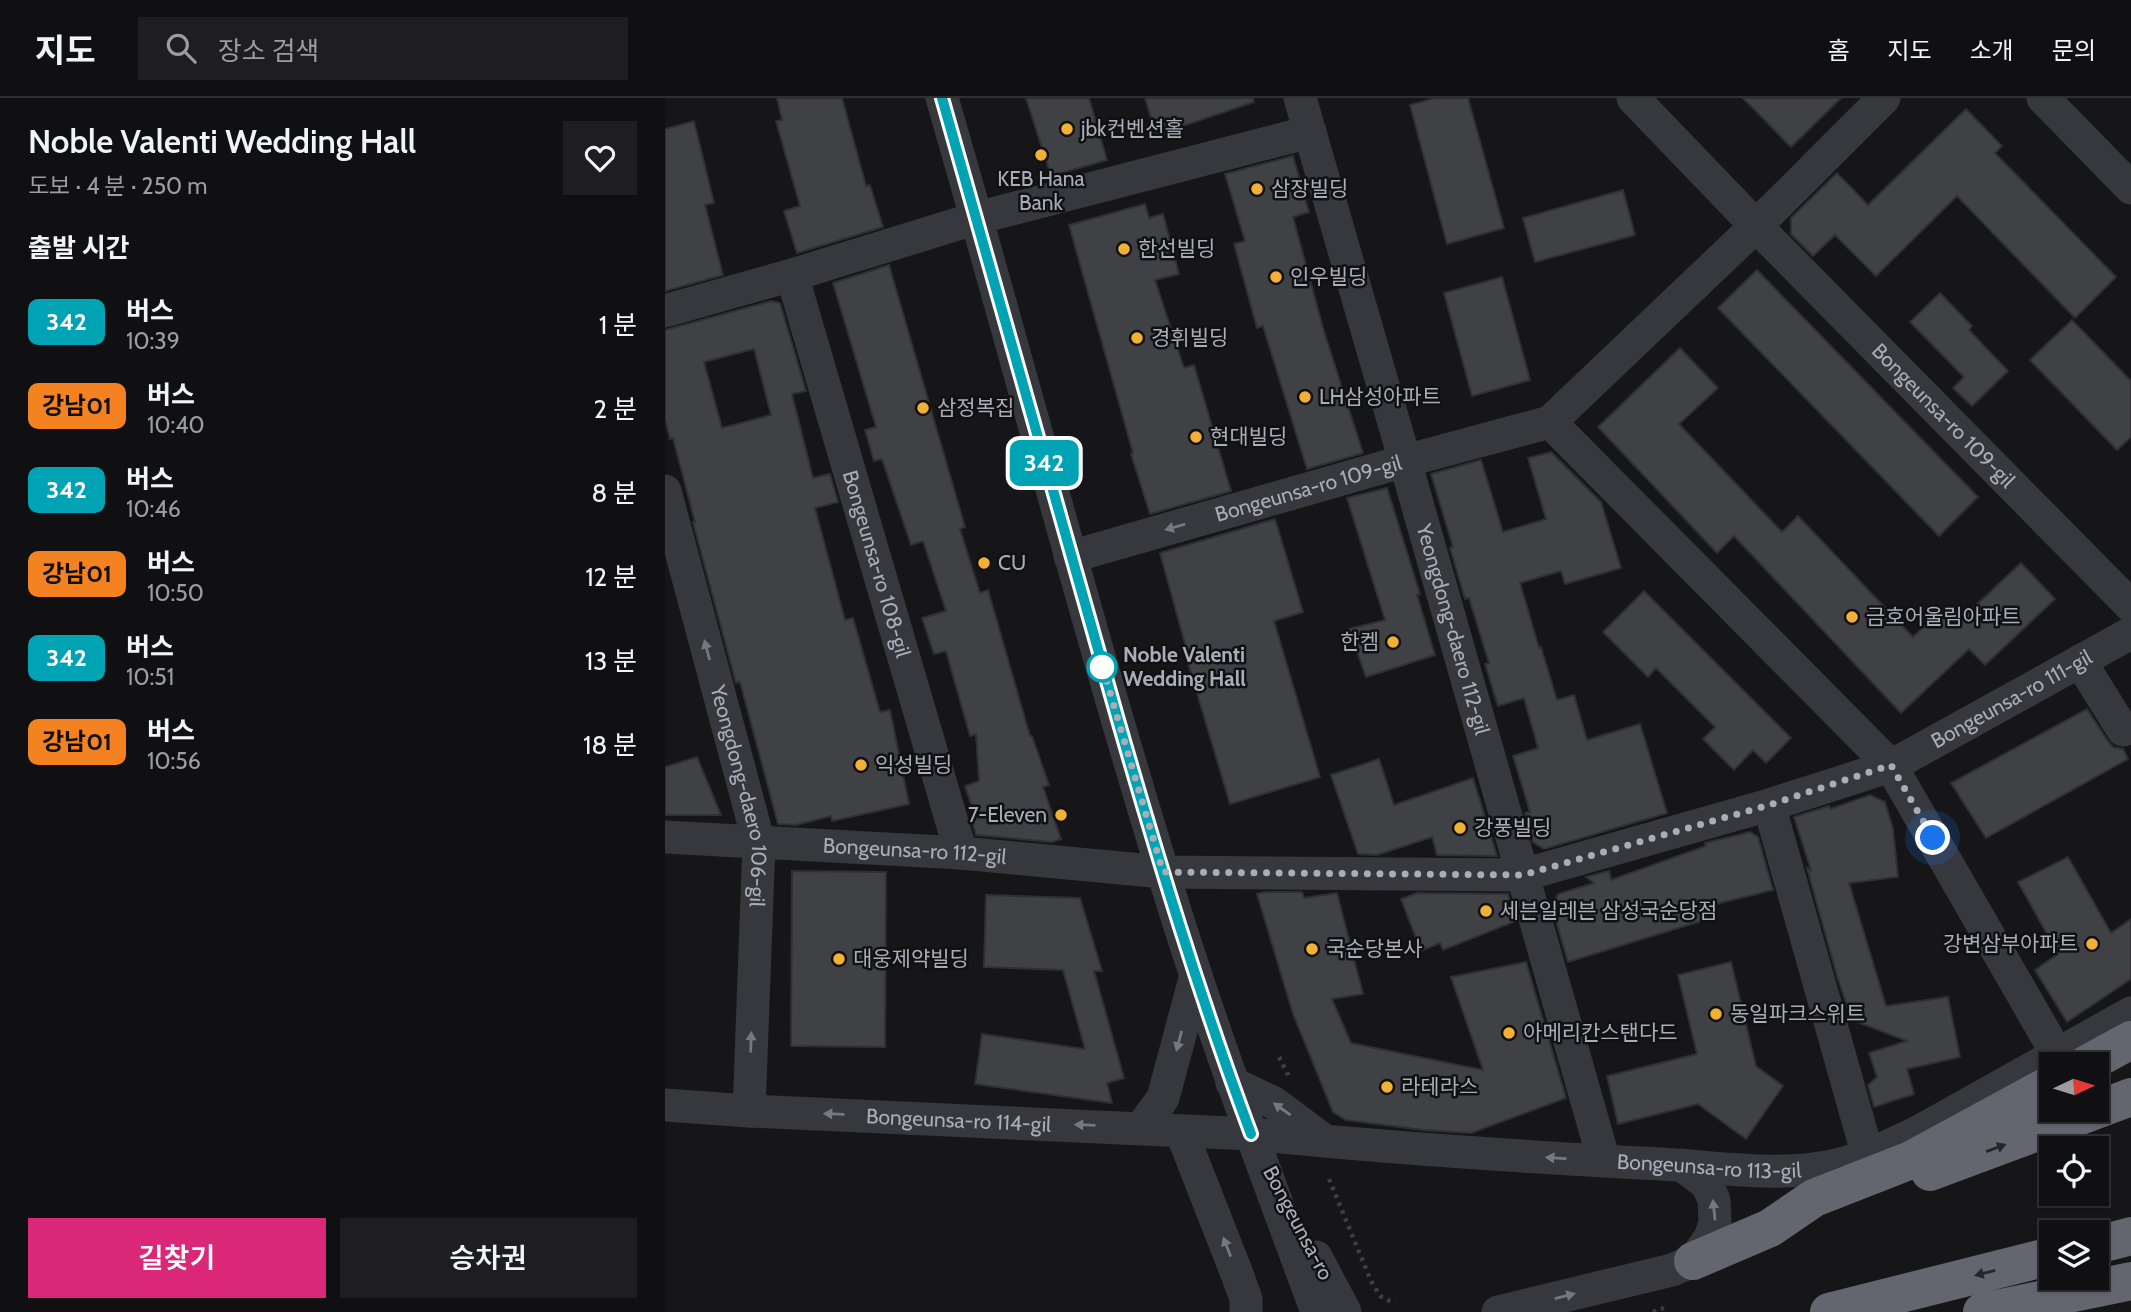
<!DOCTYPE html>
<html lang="ko">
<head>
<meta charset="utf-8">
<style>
	body { margin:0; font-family:Cabin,"Noto Sans KR",sans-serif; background:#1e1e20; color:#f1f3f6; height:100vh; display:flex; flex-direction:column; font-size:26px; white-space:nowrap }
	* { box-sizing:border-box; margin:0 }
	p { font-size:23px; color:#9c9d9f }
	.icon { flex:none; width:38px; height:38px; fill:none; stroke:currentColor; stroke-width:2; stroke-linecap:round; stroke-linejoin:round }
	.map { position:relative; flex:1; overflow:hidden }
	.panel { display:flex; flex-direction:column; background:#101012; width:665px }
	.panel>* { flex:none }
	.badge { padding:0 14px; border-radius:10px; font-size:24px; line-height:46px }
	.needle { width:46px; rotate:86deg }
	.tools { position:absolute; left:1374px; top:954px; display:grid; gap:14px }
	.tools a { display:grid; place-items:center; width:70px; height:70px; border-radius:0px; background:#101012; box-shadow:0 2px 5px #0004,0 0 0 2px #303032; font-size:35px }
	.you { position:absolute; width:35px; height:35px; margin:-18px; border:5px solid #fff; border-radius:50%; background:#1a73e8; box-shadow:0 0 0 10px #1a73e833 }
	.map>.badge { position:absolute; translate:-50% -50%; box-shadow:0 0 0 4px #fff }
	h2 { padding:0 28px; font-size:26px; line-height:63px }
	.round { display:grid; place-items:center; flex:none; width:74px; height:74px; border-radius:0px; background:#1e1e20 }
	.summary { display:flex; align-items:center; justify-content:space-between; height:119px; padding:0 28px }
	h1 { font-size:33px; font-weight:600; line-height:52px }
	.button { display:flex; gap:14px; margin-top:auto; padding:14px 28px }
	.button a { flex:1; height:80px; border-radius:0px; background:#db2777; color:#fff; font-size:28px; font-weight:600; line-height:80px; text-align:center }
	.button a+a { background:#1e1e20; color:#f1f3f6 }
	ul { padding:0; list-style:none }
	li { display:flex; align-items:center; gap:21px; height:84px; padding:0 28px }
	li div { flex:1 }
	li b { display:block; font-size:26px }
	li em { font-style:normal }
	li .badge { min-width:77px; font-weight:700; text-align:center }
	header { display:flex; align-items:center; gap:42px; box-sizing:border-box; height:98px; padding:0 35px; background:#101012; border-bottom:2px solid #303032 }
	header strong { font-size:33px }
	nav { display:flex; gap:38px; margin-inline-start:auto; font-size:24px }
	.search { width:490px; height:63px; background:#1e1e20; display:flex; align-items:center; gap:18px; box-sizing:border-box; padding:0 24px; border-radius:0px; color:#9c9d9f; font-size:26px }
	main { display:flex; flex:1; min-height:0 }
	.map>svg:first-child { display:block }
	.building { fill:#404145; stroke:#303034; stroke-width:2; fill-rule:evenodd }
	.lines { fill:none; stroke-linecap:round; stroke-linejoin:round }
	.path { stroke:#3d3f44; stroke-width:4.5; stroke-dasharray:3.5 5; stroke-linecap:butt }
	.minor { stroke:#37383d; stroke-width:33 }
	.highway { stroke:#63666e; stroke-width:38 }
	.oneway { fill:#757881 }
	.oneway2 { fill:#26262a }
	.line-casing { stroke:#fff; stroke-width:16 }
	.line { stroke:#00a3b4; stroke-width:10 }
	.walk { stroke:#a8adb8; stroke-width:7; stroke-dasharray:0 12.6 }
	.poi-dot { fill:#f2b134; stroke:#111113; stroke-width:2.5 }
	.stop-dot { fill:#fff; stroke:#00a3b4; stroke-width:3.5 }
	.labels { text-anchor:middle; stroke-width:5; stroke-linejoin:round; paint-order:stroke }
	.poi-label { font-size:21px; fill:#a8adb8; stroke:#111113; text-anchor:start }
	.street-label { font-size:21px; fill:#a8adb8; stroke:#111113 }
	.stop-label { font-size:21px; font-weight:bold; fill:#a8adb8; stroke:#111113; text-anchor:start }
</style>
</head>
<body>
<header>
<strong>지도</strong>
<div class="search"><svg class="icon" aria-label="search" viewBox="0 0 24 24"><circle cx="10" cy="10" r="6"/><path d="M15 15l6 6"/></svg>장소 검색</div>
<nav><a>홈</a><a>지도</a><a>소개</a><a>문의</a></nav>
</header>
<main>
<section class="panel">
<div class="summary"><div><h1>Noble Valenti Wedding Hall</h1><p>도보 · 4 분 · 250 m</p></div><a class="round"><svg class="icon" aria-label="heart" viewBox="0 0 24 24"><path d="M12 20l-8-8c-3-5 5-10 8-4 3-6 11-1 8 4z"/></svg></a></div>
<h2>출발 시간</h2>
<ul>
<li><span class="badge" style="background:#00a3b4;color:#fff">342</span><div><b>버스</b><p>10:39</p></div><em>1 분</em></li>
<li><span class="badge" style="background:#f58220;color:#111">강남01</span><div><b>버스</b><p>10:40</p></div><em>2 분</em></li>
<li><span class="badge" style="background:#00a3b4;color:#fff">342</span><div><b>버스</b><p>10:46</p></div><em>8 분</em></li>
<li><span class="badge" style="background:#f58220;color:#111">강남01</span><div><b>버스</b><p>10:50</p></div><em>12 분</em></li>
<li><span class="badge" style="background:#00a3b4;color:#fff">342</span><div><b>버스</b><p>10:51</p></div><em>13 분</em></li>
<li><span class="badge" style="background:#f58220;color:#111">강남01</span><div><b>버스</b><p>10:56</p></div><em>18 분</em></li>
</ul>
<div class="button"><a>길찾기</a><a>승차권</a></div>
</section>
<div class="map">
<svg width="1466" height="1214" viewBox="0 0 1466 1214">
	<rect width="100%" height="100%" fill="#161618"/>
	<path class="building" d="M112,0H177L201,88L205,87L218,129L132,155L119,113L135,108L111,23L117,22Z
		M361,0H424L442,62L386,78Z
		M480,0H588L589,4L491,37Z
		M770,0H803L839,130L782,146L745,7Z
		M1078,0H1176L1126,49Z
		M1301,11L1337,48L1330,55L1451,179L1410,220L1292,98L1211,178L1170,137L1148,158L1126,136V120L1172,75L1203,107Z
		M29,23L49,105L40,107L58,177L0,193V31Z
		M628,58L644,114L628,119L658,230L698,355L642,371L598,228L592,230L569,146L580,143L560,76Z
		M958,92L970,137L870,164L858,120Z
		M480,106L484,120L498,116L514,176L490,182L519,270L529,267L566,393L485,416L466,356L468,355L404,127Z
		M224,167L300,429L295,431L315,495L323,492L365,638H367L384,687L378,689L396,741L387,744L311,737L307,723L311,721L300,688L314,683L311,636L305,638L281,553L269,556L257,520L281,513L258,443L246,447L217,361L209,363L200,332L211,329L168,185Z
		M1092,172L1313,399L1274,438L1053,210Z
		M837,179L865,282L807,298L779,195Z
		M1275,195L1307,228L1304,232L1343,273L1307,308L1288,290L1299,279L1245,224Z
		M106,203L115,205L141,293L127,296L148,380L165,376L173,404L150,410L180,522L188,520L215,614L225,612L244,706L167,723L166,718L131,727L113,726L75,584L71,585L28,424H30L8,340L5,341L0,321V232ZM89,251L106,317L57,330L39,264Z
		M1407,222L1466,283V339L1452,352L1365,262Z
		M1015,250L1053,290L1014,326L1117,434L1133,418L1248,539L1277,511L1291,526L1356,465L1390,501L1320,567L1304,551L1236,615L1069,438L1052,455L933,329Z
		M886,354L936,404L956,470L900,486L896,473L855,485L874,550L876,549L892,602L909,597L922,642L975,626L1002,715L879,751L868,744L860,715L865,714L848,658L873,650L859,600L833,608L820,566L824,565L804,500L800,501L785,450L788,449L766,376L816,362L838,434L881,421L863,360Z
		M722,390L755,496L752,497L770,557L701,579L684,531L720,522L682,400Z
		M610,421L638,514L609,523L655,679L565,706L523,565L525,564L495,455Z
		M979,493L1126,640L1101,665L1088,652L1069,672L1038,641L1050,629L991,570L983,579L938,534Z
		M1422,611L1442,642L1448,649L1458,651L1463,661L1321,740L1286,685Z
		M32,659L56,717H0V669Z
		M714,661L729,707L808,680L832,758L772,757L767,739L712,757L693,756L666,677Z
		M1205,697L1220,704L1228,731L1233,779L1184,785L1221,908L1283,899L1295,959L1242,971L1249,996L1209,1009L1203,987L1212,979L1204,955L1242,943L1187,922L1172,878L1142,770L1146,772L1129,719L1164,708L1165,711Z
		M1085,734L1093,739L1108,792L1043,808L1046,820L903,864L887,809L893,796L929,785L921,779L944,773L946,782L1041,748L1040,745Z
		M1403,759L1446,835L1466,821V881L1402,924L1370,872L1393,856L1353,784Z
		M127,773L221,774L220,949L126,948Z
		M600,794H637L639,800L672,795L698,896L667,901L686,945L818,972L786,879L861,864L901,1000L806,1035L758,1032L681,1022L668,1014L628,916L592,796Z
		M752,795L843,796L851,823L778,852L775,845L756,853L736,801Z
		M321,797L415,800L437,873H429L459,980L442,985L447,1005L310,986L317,936L420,951L398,872L319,869Z
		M1066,864L1091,968L1118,988L1081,1041L1033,1006L953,1026L942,978L1032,956L1013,877Z"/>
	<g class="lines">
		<path class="path" d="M614,959L624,979
			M664,1081L706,1183L715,1198L730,1206
			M988,1214L999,1210"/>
		<g class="minor">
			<path d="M277,0C352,258 419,518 498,774C543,923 598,1068 652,1214"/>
			<path id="s1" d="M635,0L740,363L939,1063"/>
			<path id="s2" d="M968,0L1091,128L1466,508"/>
			<path d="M1378,0L1466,90"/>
			<path id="s3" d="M127,177L296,755"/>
			<path d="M0,213L127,177L312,120L645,34"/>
			<path d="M885,324L1226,668L1392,956"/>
			<path id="s4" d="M0,393L94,745L84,1013"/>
			<path id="s5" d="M405,459L740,363L885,324L1091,128L1219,0"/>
			<path d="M1415,563L1458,632"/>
			<path d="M1104,707L1203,1058"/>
			<path id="s6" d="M0,739L296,755L498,774L858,777L1104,707L1226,668L1466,535"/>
			<path d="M567,985L609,1005L660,1043"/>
			<path id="s7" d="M0,1007L84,1013L586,1036C722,1050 859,1059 996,1066C1053,1069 1115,1080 1171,1067C1201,1060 1227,1046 1255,1033L1466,915"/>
			<path d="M476,1030L498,1000L531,877"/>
			<path d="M516,1033L572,1176L581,1201V1214"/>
			<path d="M651,1159L680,1214"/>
			<path d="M833,1214L1007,1172L1028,1163L1045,1140L1050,1125L1049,1102L1042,1086L1017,1067"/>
		</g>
		<path class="highway" d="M1422,966L1466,942
			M1265,1074L1466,999
			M1432,1147L1466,1138
			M1028,1163L1105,1130L1149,1100L1246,1062L1386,986
			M1164,1214L1386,1158
			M1317,1214L1466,1183"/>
	</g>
	<defs><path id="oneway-solid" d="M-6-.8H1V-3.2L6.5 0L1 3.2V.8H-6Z" transform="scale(1.75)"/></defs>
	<g class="oneway">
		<use href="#oneway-solid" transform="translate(510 429) rotate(164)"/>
		<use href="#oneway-solid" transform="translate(42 552) rotate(-105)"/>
		<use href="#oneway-solid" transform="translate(514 943) rotate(105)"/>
		<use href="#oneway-solid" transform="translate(86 944) rotate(-88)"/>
		<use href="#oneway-solid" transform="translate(617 1011) rotate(-145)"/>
		<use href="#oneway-solid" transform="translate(169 1016) rotate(-178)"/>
		<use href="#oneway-solid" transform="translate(420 1027) rotate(-178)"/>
		<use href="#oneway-solid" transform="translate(891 1060) rotate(-176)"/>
		<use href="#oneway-solid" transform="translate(1049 1112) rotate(-96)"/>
		<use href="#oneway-solid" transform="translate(562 1149) rotate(-111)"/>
		<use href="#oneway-solid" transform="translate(900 1198) rotate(-14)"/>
	</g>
	<g class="oneway2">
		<use href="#oneway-solid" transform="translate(1331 1050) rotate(-20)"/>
		<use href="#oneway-solid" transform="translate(1320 1175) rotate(166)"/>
	</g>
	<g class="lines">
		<defs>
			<path id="line" d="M277,0C337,207 393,415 453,622C493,761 535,900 586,1036"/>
		</defs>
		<use href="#line" class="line-casing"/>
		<use href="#line" class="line"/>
		<path class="walk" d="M437,569L436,564L498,774L858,777L1104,707L1226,667L1268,740"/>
	</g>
	<g class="poi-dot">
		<circle cx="402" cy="31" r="7"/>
		<circle cx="376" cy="57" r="7"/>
		<circle cx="592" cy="91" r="7"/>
		<circle cx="459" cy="151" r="7"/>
		<circle cx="611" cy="179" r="7"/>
		<circle cx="472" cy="240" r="7"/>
		<circle cx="640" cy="299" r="7"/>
		<circle cx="258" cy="310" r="7"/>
		<circle cx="531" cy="339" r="7"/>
		<circle cx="319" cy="465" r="7"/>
		<circle cx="1187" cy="519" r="7"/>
		<circle cx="728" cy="544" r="7"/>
		<circle cx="196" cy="667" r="7"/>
		<circle cx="396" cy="717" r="7"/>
		<circle cx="795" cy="730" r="7"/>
		<circle cx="821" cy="813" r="7"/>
		<circle cx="1427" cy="846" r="7"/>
		<circle cx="647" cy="851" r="7"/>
		<circle cx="174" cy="861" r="7"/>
		<circle cx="1051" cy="916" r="7"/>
		<circle cx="844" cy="935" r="7"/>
		<circle cx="722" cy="989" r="7"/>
	</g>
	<circle class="stop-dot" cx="437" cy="569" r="14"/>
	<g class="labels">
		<g class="poi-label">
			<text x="416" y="38">jbk컨벤션홀</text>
			<text x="376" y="88" text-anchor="middle">KEB Hana<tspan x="376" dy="24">Bank</tspan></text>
			<text x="606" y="98">삼장빌딩</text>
			<text x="473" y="158">한선빌딩</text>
			<text x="625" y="186">인우빌딩</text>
			<text x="486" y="247">경휘빌딩</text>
			<text x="654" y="306">LH삼성아파트</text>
			<text x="272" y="317">삼정복집</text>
			<text x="545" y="346">현대빌딩</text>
			<text x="333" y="472">CU</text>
			<text x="1201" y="526">금호어울림아파트</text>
			<text x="714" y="551" text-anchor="end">한켐</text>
			<text x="210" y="674">익성빌딩</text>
			<text x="382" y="724" text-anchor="end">7-Eleven</text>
			<text x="809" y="737">강풍빌딩</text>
			<text x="835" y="820">세븐일레븐 삼성국순당점</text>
			<text x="1413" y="853" text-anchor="end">강변삼부아파트</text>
			<text x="661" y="858">국순당본사</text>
			<text x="188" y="868">대웅제약빌딩</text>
			<text x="1065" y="923">동일파크스위트</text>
			<text x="858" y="942">아메리칸스탠다드</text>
			<text x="736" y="996">라테라스</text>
		</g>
		<g class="street-label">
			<text dy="7" stroke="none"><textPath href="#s2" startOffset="444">Bongeunsa-ro 109-gil</textPath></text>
			<text dy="7" stroke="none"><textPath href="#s5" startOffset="248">Bongeunsa-ro 109-gil</textPath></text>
			<text dy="7" stroke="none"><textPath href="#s3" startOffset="301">Bongeunsa-ro 108-gil</textPath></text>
			<text dy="7" stroke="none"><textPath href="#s1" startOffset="553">Yeongdong-daero 112-gil</textPath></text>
			<text dy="7" stroke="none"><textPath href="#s6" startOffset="1381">Bongeunsa-ro 111-gil</textPath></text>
			<text dy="7" stroke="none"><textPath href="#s4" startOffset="315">Yeongdong-daero 106-gil</textPath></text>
			<text dy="7" stroke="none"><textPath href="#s6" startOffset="250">Bongeunsa-ro 112-gil</textPath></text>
			<text dy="7" stroke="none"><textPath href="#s7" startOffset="294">Bongeunsa-ro 114-gil</textPath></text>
			<text dy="7" stroke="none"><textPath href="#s7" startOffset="1046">Bongeunsa-ro 113-gil</textPath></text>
			<text transform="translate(633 1125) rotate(62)" y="7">Bongeunsa-ro</text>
		</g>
		<g class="stop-label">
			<text x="458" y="564">Noble Valenti<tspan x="458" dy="24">Wedding Hall</tspan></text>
		</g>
	</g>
</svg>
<div class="tools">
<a><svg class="needle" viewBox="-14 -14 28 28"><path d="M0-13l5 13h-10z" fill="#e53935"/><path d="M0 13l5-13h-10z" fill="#9c9d9f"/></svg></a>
<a><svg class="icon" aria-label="locate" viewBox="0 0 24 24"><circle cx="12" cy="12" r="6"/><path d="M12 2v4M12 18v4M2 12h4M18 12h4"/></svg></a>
<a><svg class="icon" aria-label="layers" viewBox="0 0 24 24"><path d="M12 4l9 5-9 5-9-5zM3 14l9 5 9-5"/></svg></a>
</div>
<div class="you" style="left:1268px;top:740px"></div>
<b class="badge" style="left:379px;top:365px;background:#00a3b4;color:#fff">342</b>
</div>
</main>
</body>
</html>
